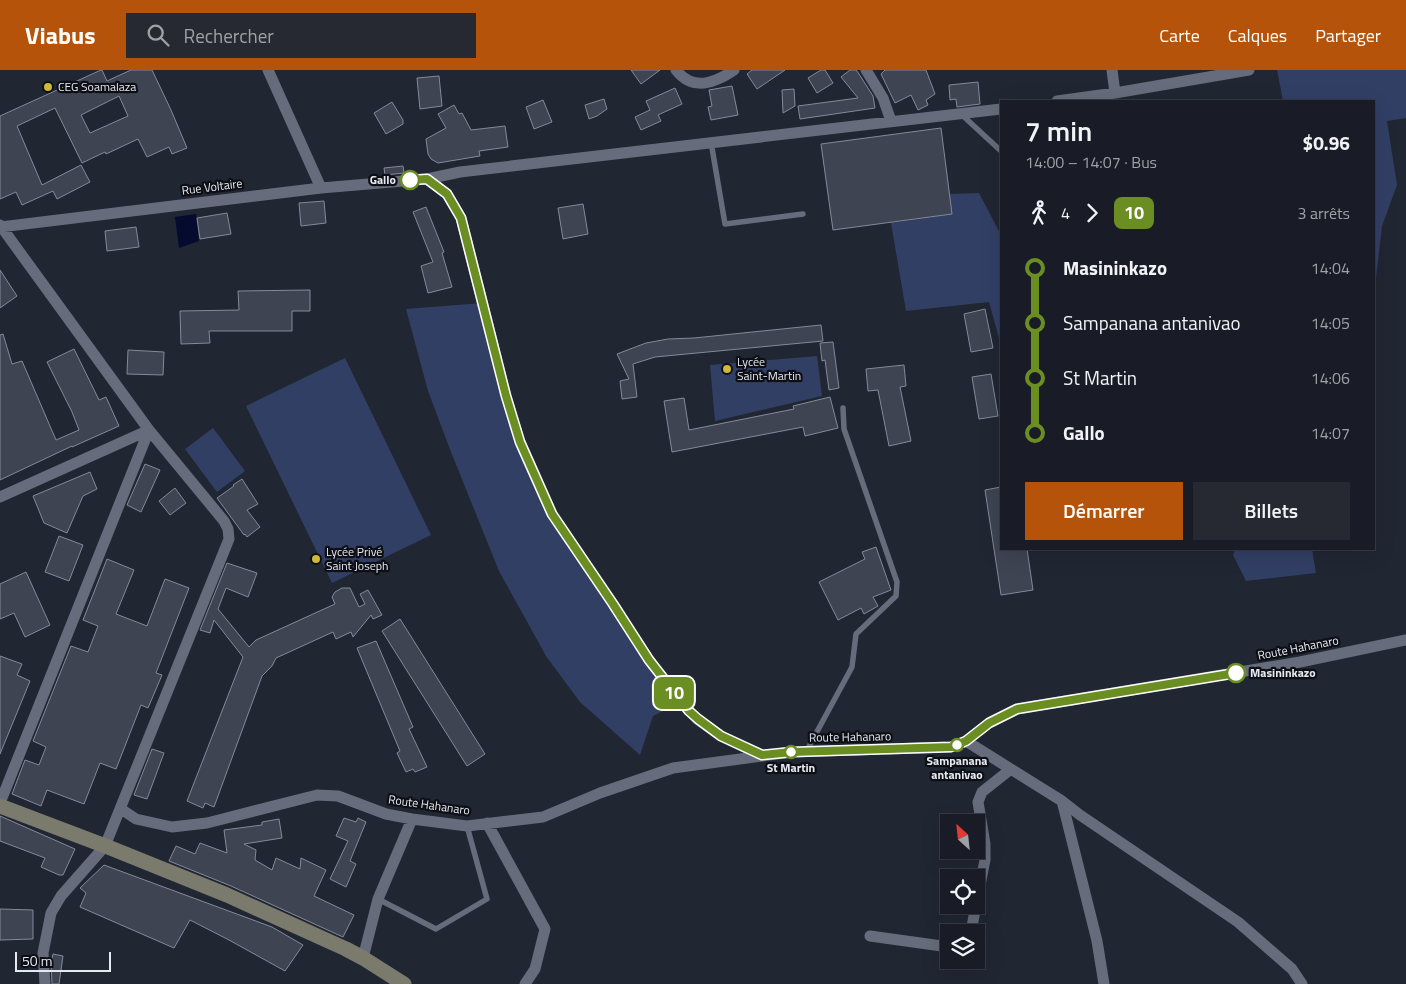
<!DOCTYPE html>
<html lang="fr">
<head>
<meta charset="utf-8">
<style>
	body { margin:0; font-family:"Titillium Web",sans-serif; background:#262932; color:#f1f3f6; height:100vh; display:flex; flex-direction:column; font-size:19px; white-space:nowrap }
	* { box-sizing:border-box; margin:0 }
	p { font-size:16px; color:#9fa1a7 }
	.icon { flex:none; width:28px; height:28px; fill:none; stroke:currentColor; stroke-width:2; stroke-linecap:round; stroke-linejoin:round }
	.map { position:relative; flex:1; overflow:hidden }
	.sheet { position:absolute; left:1000px; top:30px; width:375px; height:450px; display:flex; flex-direction:column; background:#191c26; border-radius:0px; box-shadow:0 5px 20px #0002,0 0 0 1px #373a43 }
	.sheet>* { flex:none }
	.badge { padding:0 10px; border-radius:8px; font-size:18px; line-height:32px }
	.needle { width:32px; rotate:333deg }
	.controls { position:absolute; left:940px; top:744px; display:grid; gap:10px }
	.controls a { display:grid; place-items:center; width:45px; height:45px; border-radius:0px; background:#191c26; box-shadow:0 5px 20px #0002,0 0 0 1px #373a43; font-size:25px }
	.scale { position:absolute; left:15px; bottom:12px; width:96px; box-sizing:border-box; padding-left:5px; border:2px solid #e5e9f2; border-top:0; font-size:14px; line-height:18px; white-space:nowrap; color:#e5e9f2; -webkit-text-stroke:4px #0d0f15; paint-order:stroke }
	.map>.badge { position:absolute; translate:-50% -50%; box-shadow:0 0 0 2px #fff }
	.legs { display:flex; align-items:center; gap:8px; height:55px; padding:0 25px; font-size:16px }
	.legs p { margin-inline-start:auto }
	.headline { display:flex; align-items:center; justify-content:space-between; height:85px; padding:0 25px }
	h1 { font-size:28px; font-weight:600; line-height:38px }
	.button { display:flex; gap:10px; margin-top:auto; padding:10px 25px }
	.button a { flex:1; height:58px; border-radius:0px; background:#b45309; color:#fff; font-size:20px; font-weight:600; line-height:58px; text-align:center }
	.button a+a { background:#262932; color:#f1f3f6 }
	ul { padding:0 25px; list-style:none }
	li { display:flex; align-items:center; gap:18px; height:55px; font-size:19px }
	li i { display:grid; place-items:center; width:8px; height:100%; margin:0 6px; background:currentColor }
	li i::after { content:''; width:12px; height:12px; margin:-6px; border:4px solid; border-radius:50%; background:#191c26 }
	li p { margin-inline-start:auto }
	li:first-child i { background:linear-gradient(#0000 50%,currentColor 0) }
	li:last-child i { background:linear-gradient(currentColor 50%,#0000 0) }
	header { display:flex; align-items:center; gap:30px; box-sizing:border-box; height:70px; padding:0 25px; background:#b45309; color:#fff }
	header strong { font-size:24px }
	nav { display:flex; gap:28px; margin-inline-start:auto; font-size:18px }
	.search { width:350px; height:45px; background:#262932; display:flex; align-items:center; gap:12px; box-sizing:border-box; padding:0 18px; border-radius:0px; color:#9fa1a7; font-size:19px }
	.map>svg:first-child { display:block }
	.green { fill:#323f65 }
	.water { fill:#050b2f }
	.building { fill:#3e4452; stroke:#848a9b; fill-rule:evenodd }
	.lines { fill:none; stroke-linecap:round; stroke-linejoin:round }
	.lane { stroke:#666c7b; stroke-width:5.5 }
	.street { stroke:#666c7b; stroke-width:11 }
	.secondary { stroke:#7a7a6d; stroke-width:15 }
	.line-1-casing { stroke:#fff; stroke-width:11 }
	.line-1 { stroke:#6b8e23; stroke-width:8 }
	.poi-dot { fill:#ceb938; stroke:#0d0f15; stroke-width:2 }
	.stop-1-dot { fill:#fff; stroke:#6b8e23; stroke-width:2.5 }
	.labels { text-anchor:middle; stroke-width:4.5; stroke-linejoin:round; paint-order:stroke }
	.poi-label { font-size:12px; fill:#e5e9f2; stroke:#0d0f15; text-anchor:start }
	.stop-label { font-size:12px; font-weight:bold; fill:#e5e9f2; stroke:#0d0f15 }
	.street-label { font-size:12px; fill:#e5e9f2; stroke:#0d0f15 }
</style>
</head>
<body>
<header>
<strong>Viabus</strong>
<div class="search"><svg class="icon" aria-label="search" viewBox="0 0 24 24"><circle cx="10" cy="10" r="6"/><path d="M15 15l6 6"/></svg>Rechercher</div>
<nav><a>Carte</a><a>Calques</a><a>Partager</a></nav>
</header>
<div class="map">
<svg width="1406" height="914" viewBox="0 0 1406 914">
	<rect width="100%" height="100%" fill="#212633"/>
	<path class="green" d="M1277,0H1406V48L1387,51L1397,115L1382,156L1374,226V31H1283Z
		M979,123L1001,165V275L989,232L906,241L891,153L952,144L949,124Z
		M482,233L506,326L552,444L681,632L653,646L640,685L580,632L546,586L499,501L451,382L428,321L406,239Z
		M817,286L822,326L715,351L710,295Z
		M345,288L431,465L332,513L246,336Z
		M213,358L245,401L217,422L185,379Z
		M1235,479H1312L1316,503L1246,511L1233,485Z"/>
	<path class="water" d="M196,144L199,171L179,178L175,147Z"/>
	<path class="building" d="M101,0H102L107,11L131,0H152L171,40L187,78L172,84L169,77L147,87L138,69L106,84L105,82L82,93L55,38L17,56L42,115L81,95L90,112L57,129L53,121L22,135L16,122L0,129V46ZM119,26L128,46L90,63L81,45Z
		M631,0H660L641,14Z
		M752,0H785L757,19L747,4Z
		M821,0H825L833,13L817,23L808,8Z
		M850,0H856L859,4L873,26L875,38L800,49L798,36L858,28L841,7Z
		M885,0H926L935,24L926,30L928,35L918,40L911,25L895,33L881,4Z
		M439,6L442,36L420,39L417,8Z
		M978,12L980,34L957,37L956,29L950,30L949,15Z
		M732,16L738,45L711,50L708,37L712,36L709,20Z
		M675,18L682,34L658,45L661,51L641,60L635,47L650,40L646,31Z
		M794,19L795,36L783,43L782,20Z
		M604,29L607,39L597,46L589,49L585,35Z
		M543,30L552,52L534,59L526,37Z
		M392,32L403,50V54L386,64L374,43Z
		M454,35L459,44L462,43L471,60L505,56L508,77L479,81L480,86L438,93L431,89L428,84L426,69L446,58L438,44Z
		M941,58L952,144L833,160L821,74Z
		M403,96L404,103L385,105L384,98Z
		M324,131L326,153L301,156L299,133Z
		M583,134L588,164L563,169L558,138Z
		M426,137L444,182L442,183L452,217L428,223L421,196L433,192L413,142Z
		M227,143L231,164L200,169L197,148Z
		M136,157L139,177L107,181L105,161Z
		M0,200L17,226L0,238Z
		M310,220V241H292V261H209L210,273L181,274L180,241L239,240L238,221Z
		M985,239L993,278L971,282L964,244Z
		M821,255L823,271L655,287L633,294L637,327L622,329L620,311L629,309L617,284L646,273L668,269L694,268Z
		M3,264L12,294L22,291L56,370L79,360L72,342L47,292L74,279L99,330L106,327L119,356L72,377V376L0,410V265Z
		M833,272L839,318L829,320L825,290L822,291L820,273Z
		M128,280L164,282L163,305L127,304Z
		M904,295L906,316L900,317L911,371L889,376L878,320L868,321L866,299Z
		M991,304L998,346L979,349L972,307Z
		M830,327L838,358L805,366L803,357L672,382L664,331L684,328L689,360L794,339L793,336Z
		M145,394L160,400L141,442L127,435Z
		M90,402L97,419L83,426L67,463L44,453L33,426Z
		M242,409L258,434L247,440L260,457L247,467L245,464L244,465L217,428L234,416L233,415Z
		M1001,417V479H1027L1033,520L1001,525L985,420Z
		M175,418L186,433L170,445L159,431Z
		M59,466L83,475L69,511L45,502Z
		M876,477L891,520L873,527L878,536L864,544L861,538L838,550L819,512L865,489L862,482Z
		M107,489L134,500L116,544L147,556L165,509L189,518L156,603L162,605L148,638L141,635L116,699L100,693L84,734L47,720L41,736L12,724L25,690L39,695L46,677L33,671L71,576L88,582L98,556L83,550Z
		M227,493L257,503L248,527L226,518L218,539L249,577L256,570L335,534L332,527L335,522L342,518H350L359,537L365,534L360,524L368,520L382,545L373,549L371,545L353,567L351,562L336,569L333,562L276,588L272,596L262,606L214,737L205,733L203,738L187,731L243,587L214,550L210,563L200,560Z
		M26,502L50,555L25,567L14,543L0,549V514Z
		M400,549L485,684L467,696L382,561Z
		M376,571L413,657L409,659L427,697L415,702L413,699L406,702L397,683L400,681L357,578Z
		M0,586L22,594L17,605L30,611L0,684Z
		M152,679L164,683L147,729L134,725Z
		M0,746L75,779L63,805H59L41,797L45,788L0,771Z
		M344,748L356,752L358,748L366,752L350,791L356,794L346,817L330,809L348,771L336,766Z
		M279,749L282,768L244,774L256,780L255,790L272,800L276,788L300,799L301,788L326,800L314,826L354,845L343,867L231,816L169,791L176,776L195,784L200,773L227,783L224,760L262,755V752Z
		M104,795L272,857L303,875L285,901L229,870L190,850L174,878L80,837L86,823L80,818Z
		M0,839L33,840V869L0,870Z
		M53,884L63,886L59,914H52L51,892Z"/>
	<g class="lines">
		<path class="lane" d="M961,44L1001,81
			M711,72L725,154L803,144
			M806,682L852,597L856,564L896,526L897,512L844,359L843,338
			M378,829L436,859L487,829L467,756"/>
		<path class="street" d="M268,0L321,118
			M676,0C693,22 715,13 734,0
			M866,0L883,28L891,51
			M1112,0L1115,23
			M1057,31L1115,23L1249,0
			M427,109L447,124L461,148L506,326L520,372L552,444L613,534L649,590L681,632L697,649L721,666L761,685
			M0,155L149,360L224,451L228,459L229,469L105,776L61,826L51,843L43,883L45,914
			M0,157L321,118L427,109L460,102L1001,39
			M0,427L149,360
			M966,671L1062,731L1080,745L1238,852L1292,899L1302,914
			M1062,731L1097,871L1104,914
			M0,733L149,360
			M121,739L136,749L172,757L207,753L317,725L338,726L386,744L412,749L467,756L543,747L600,723L673,698L792,682L951,677L966,671L989,653L1017,639L1300,592L1406,570
			M487,753L545,859L535,899L525,914
			M976,835L985,790V774L978,732L982,722L1011,699
			M971,862L976,835
			M870,866L949,877
			M363,888L378,829L412,749"/>
		<path class="secondary" d="M0,736L108,777L227,825L346,879L363,888L404,914"/>
	</g>
	<g class="lines">
		<defs>
			<path id="line-1" d="M410,110L427,109L447,124L461,148L506,326L520,372L552,444L613,534L649,590L689,641L698,649L721,666L762,685L792,682L951,677L966,671L989,653L1017,639L1236,603"/>
		</defs>
		<use href="#line-1" class="line-1-casing"/>
		<use href="#line-1" class="line-1"/>
	</g>
	<g class="poi-dot">
		<circle cx="48" cy="17" r="5"/>
		<circle cx="727" cy="299" r="5"/>
		<circle cx="316" cy="489" r="5"/>
	</g>
	<g class="stop-1-dot">
		<circle cx="410" cy="110" r="9"/>
		<circle cx="1236" cy="603" r="9"/>
		<circle cx="957" cy="675" r="6"/>
		<circle cx="791" cy="682" r="6"/>
	</g>
	<g class="labels">
		<g class="poi-label">
			<text x="58" y="21">CEG Soamalaza</text>
			<text x="737" y="296">Lycée<tspan x="737" dy="14">Saint-Martin</tspan></text>
			<text x="326" y="486">Lycée Privé<tspan x="326" dy="14">Saint Joseph</tspan></text>
		</g>
		<g class="stop-label">
			<text x="396" y="114" text-anchor="end">Gallo</text>
			<text x="1250" y="607" text-anchor="start">Masininkazo</text>
			<text x="957" y="695">Sampanana<tspan x="957" dy="14">antanivao</tspan></text>
			<text x="791" y="702">St Martin</text>
		</g>
		<g class="street-label">
			<text transform="translate(212 117) rotate(-7)" y="4">Rue Voltaire</text>
			<text transform="translate(1298 578) rotate(-11)" y="4">Route Hahanaro</text>
			<text transform="translate(850 667) rotate(-1)" y="4">Route Hahanaro</text>
			<text transform="translate(429 735) rotate(8)" y="4">Route Hahanaro</text>
		</g>
	</g>
</svg>
<div class="controls">
<a><svg class="needle" viewBox="-14 -14 28 28"><path d="M0-13l5 13h-10z" fill="#e53935"/><path d="M0 13l5-13h-10z" fill="#9fa1a7"/></svg></a>
<a><svg class="icon" aria-label="locate" viewBox="0 0 24 24"><circle cx="12" cy="12" r="6"/><path d="M12 2v4M12 18v4M2 12h4M18 12h4"/></svg></a>
<a><svg class="icon" aria-label="layers" viewBox="0 0 24 24"><path d="M12 4l9 5-9 5-9-5zM3 14l9 5 9-5"/></svg></a>
</div>
<div class="scale">50 m</div>
<b class="badge" style="left:674px;top:623px;background:#6b8e23;color:#fff">10</b>
<section class="sheet">
<div class="headline"><div><h1>7 min</h1><p>14:00 – 14:07 · Bus</p></div><b>$0.96</b></div>
<div class="legs"><svg class="icon" aria-label="walk" viewBox="0 0 24 24"><circle cx="13" cy="4" r="2"/><path d="M13 8l-2 6 4 7M11 14l-3 7M7 12l3-4h3l4 4"/></svg>4<svg class="icon" aria-label="forward" viewBox="0 0 24 24"><path d="M9 5l7 7-7 7"/></svg><b class="badge" style="background:#6b8e23;color:#fff">10</b><p>3 arrêts</p></div>
<ul>
<li><i style="color:#6b8e23"></i><b>Masininkazo</b><p>14:04</p></li>
<li><i style="color:#6b8e23"></i><span>Sampanana antanivao</span><p>14:05</p></li>
<li><i style="color:#6b8e23"></i><span>St Martin</span><p>14:06</p></li>
<li><i style="color:#6b8e23"></i><b>Gallo</b><p>14:07</p></li>
</ul>
<div class="button"><a>Démarrer</a><a>Billets</a></div>
</section>
</div>
</body>
</html>
